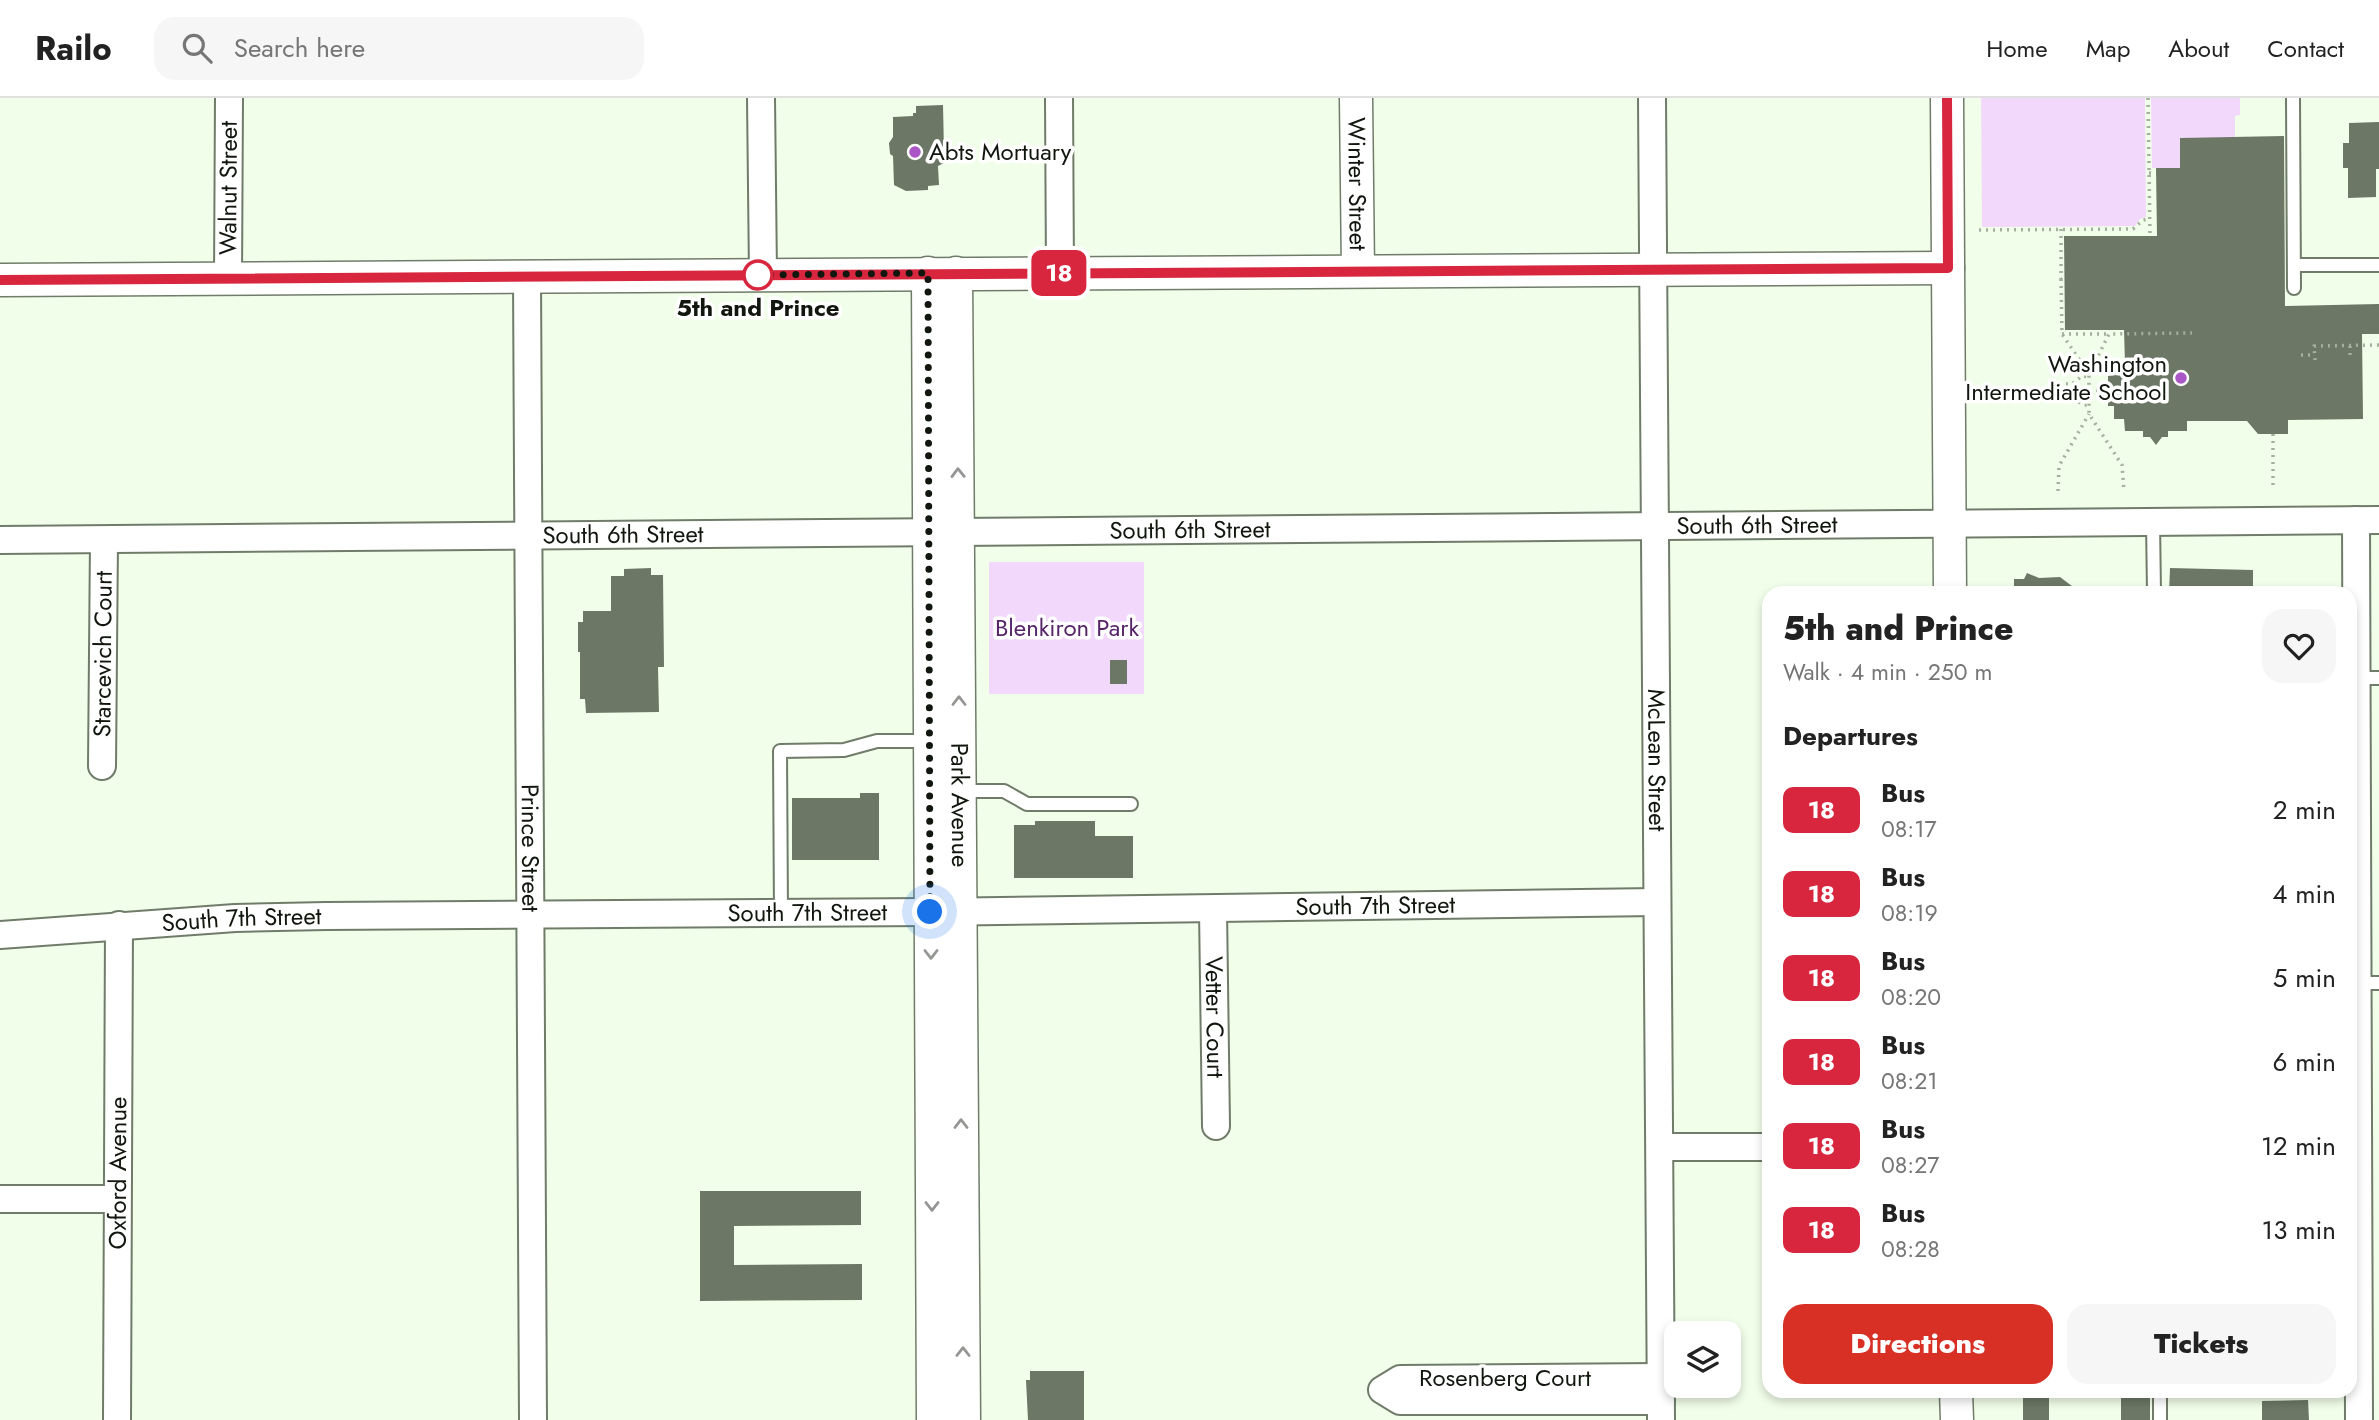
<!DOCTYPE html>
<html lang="en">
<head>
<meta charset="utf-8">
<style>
	body { margin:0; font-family:Jost,sans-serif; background:#f6f6f6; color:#222; height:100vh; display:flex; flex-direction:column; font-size:26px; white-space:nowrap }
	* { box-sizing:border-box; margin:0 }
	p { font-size:23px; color:#767676 }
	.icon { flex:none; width:38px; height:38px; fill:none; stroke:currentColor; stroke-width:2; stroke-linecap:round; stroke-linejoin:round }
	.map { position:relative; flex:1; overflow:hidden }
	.details { position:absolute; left:1762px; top:488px; width:595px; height:812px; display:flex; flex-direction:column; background:#fff; border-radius:21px; box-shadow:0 4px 10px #0003 }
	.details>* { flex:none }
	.badge { padding:0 14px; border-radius:10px; font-size:24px; line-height:46px }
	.buttons { position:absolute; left:1664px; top:1223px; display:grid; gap:14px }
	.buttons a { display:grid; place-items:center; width:77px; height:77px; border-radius:14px; background:#fff; box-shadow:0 4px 10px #0003; font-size:35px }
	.you { position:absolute; width:35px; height:35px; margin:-18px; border:5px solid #fff; border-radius:50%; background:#1a73e8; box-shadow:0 0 0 10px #1a73e833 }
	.map>.badge { position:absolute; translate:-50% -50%; box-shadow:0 0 0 4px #fff }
	h2 { padding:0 21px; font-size:26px; line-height:63px }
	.round { display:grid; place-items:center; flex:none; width:74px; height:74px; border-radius:21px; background:#f6f6f6 }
	.headline { display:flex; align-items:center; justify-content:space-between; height:119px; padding:0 21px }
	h1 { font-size:33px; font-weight:800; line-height:52px }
	.action { display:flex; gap:14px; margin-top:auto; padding:14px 21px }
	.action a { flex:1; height:80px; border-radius:21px; background:#d93025; color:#fff; font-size:28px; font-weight:800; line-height:80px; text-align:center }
	.action a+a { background:#f6f6f6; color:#222 }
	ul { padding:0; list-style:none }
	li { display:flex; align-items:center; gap:21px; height:84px; padding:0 21px }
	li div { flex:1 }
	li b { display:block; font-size:26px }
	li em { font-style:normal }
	li .badge { min-width:77px; font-weight:700; text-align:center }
	header { display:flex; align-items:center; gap:42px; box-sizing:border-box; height:98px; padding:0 35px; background:#fff; border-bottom:2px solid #e0e0e0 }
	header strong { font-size:33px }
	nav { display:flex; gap:38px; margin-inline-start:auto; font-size:24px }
	.search { width:490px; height:63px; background:#f6f6f6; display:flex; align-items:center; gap:18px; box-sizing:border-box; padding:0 24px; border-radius:21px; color:#767676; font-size:26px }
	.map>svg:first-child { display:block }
	.green { fill:#f2d9fc }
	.building { fill:#6c7765 }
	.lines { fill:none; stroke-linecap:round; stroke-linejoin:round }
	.service-casing { stroke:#707c69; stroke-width:16 }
	.minor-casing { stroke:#707c69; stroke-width:30 }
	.tertiary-casing { stroke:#707c69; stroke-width:35 }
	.path { stroke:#a4af9e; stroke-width:3.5; stroke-dasharray:2 5; stroke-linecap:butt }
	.service { stroke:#fff; stroke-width:12 }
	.minor { stroke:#fff; stroke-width:26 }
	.tertiary { stroke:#fff; stroke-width:32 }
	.oneway { stroke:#949693 }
	.line-casing { stroke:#fff; stroke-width:16 }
	.line { stroke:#d7263d; stroke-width:10 }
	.walk { stroke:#11160f; stroke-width:7; stroke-dasharray:0 12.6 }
	.poi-dot { fill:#a957c7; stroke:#fff; stroke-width:2.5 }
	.stop-dot { fill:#fff; stroke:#d7263d; stroke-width:3.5 }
	.labels { text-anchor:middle; stroke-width:7; stroke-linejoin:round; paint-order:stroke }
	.poi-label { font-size:24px; fill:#11160f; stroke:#fff; text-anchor:start }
	.street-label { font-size:24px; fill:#11160f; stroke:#fff }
	.stop-label { font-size:24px; font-weight:bold; fill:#11160f; stroke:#fff }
	.park-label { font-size:24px; fill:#562468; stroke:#fff }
</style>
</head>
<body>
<header>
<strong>Railo</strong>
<div class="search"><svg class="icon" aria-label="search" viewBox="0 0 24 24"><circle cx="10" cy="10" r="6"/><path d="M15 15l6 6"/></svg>Search here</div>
<nav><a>Home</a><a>Map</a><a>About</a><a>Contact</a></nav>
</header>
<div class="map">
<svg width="2379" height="1322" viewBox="0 0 2379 1322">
	<rect width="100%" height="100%" fill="#f1fee9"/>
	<path class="green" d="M1981,0H2145L2146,119L2140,121L2135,128L1982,129Z
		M2151,0H2240V17L2235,18V40L2180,70H2152Z
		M989,464H1144V596H989Z"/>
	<path class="building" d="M943,7L944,53L950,62L938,68L939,87L928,88V92L906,93L894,87L893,58L890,56L889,45L893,39V19L913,18V15H916V8Z
		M2379,24V71H2376V99L2348,100V70H2343V45H2349V25Z
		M2284,38L2285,208L2379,206V236H2362L2363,321L2288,322V336H2258L2247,323H2187V333H2168V339H2162L2156,347L2150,339H2143V333H2125L2124,321H2114V308H2108V278L2114,277L2113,265H2125L2124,232H2065L2064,138H2157L2156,70H2180V40Z
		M651,470V477H663L664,569H658L659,614L586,615L585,601H580V554H578V524H583V513H611V478H624V471Z
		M2170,470L2253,472V495H2169Z
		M2027,475L2039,480L2060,479L2081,495H2014V481H2024Z
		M1110,562H1127V586H1110Z
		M860,695H879V762H792V700H860Z
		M1035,723H1095V738H1133V780H1014V727H1035Z
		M700,1093H861V1127L734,1128V1167L862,1166V1202L700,1203Z
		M1030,1273H1084V1322H1028L1026,1282H1030Z
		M2121,1293H2150V1322H2121Z
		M2023,1297H2049V1322H2023Z
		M2308,1302L2309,1322H2262V1303Z"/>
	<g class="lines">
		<defs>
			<path id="service" d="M2293,0L2294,190
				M2294,167H2379
				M2153,424L2154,495
				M2356,580H2379
				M959,693H1004L1027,706H1131
				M781,815L780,653L844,652L877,643H929
				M2357,885H2379
				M2160,1293V1322"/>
			<g id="minor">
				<path d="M761,0L763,177"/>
				<path d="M1059,0L1060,175"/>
				<path id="s1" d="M1652,0L1661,1322"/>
				<path id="s2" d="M527,180L533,1322"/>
				<path id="s3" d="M228,181L229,0"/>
				<path d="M2356,422L2359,1322"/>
				<path id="s4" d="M0,442L2379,422"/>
				<path id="s5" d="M102,668L104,442"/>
				<path id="s6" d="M1213,811L1216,1028"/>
				<path id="s7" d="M0,837L235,820L326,818L930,814L1657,804"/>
				<path d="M1660,1049H1769"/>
				<path d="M0,1101H117"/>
				<path d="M1661,1279L1400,1281L1382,1292L1400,1303H1661"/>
				<path id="s8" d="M117,1322L119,827"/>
			</g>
			<g id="tertiary">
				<path id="s9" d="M1356,0L1358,173"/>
				<path d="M1947,0L1950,495"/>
				<path d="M928,175L933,1322"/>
				<path id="s10" d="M956,175L964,1322"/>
				<path d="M0,182L1948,170"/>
				<path d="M1956,1293L1957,1322"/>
			</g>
		</defs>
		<use href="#service" class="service-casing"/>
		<use href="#minor" class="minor-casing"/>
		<use href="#tertiary" class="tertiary-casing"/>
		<path class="path" d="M2148,0L2150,138
			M2149,75H2156
			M2061,131V181H2064
			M1979,132L2133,131L2143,122L2149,121
			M2061,181L2062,236L2089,276V316L2122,367L2124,393
			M2062,236H2109
			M2350,248V262
			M2301,257H2314
			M2315,262L2314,248L2379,247
			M2089,276L2109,236L2192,235
			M2052,286H2072L2082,278L2089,279
			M2089,292H2108
			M2052,299H2071L2083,307H2089
			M2273,336V392
			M2058,393L2059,368L2089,316"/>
		<use href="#service" class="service"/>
		<use href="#minor" class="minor"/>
		<use href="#tertiary" class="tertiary"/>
	</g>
	<defs><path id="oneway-chevron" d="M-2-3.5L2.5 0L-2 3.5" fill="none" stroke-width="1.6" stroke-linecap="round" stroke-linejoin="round" transform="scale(1.75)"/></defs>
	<g class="oneway">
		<use href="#oneway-chevron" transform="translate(958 375) rotate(-91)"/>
		<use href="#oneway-chevron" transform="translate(959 603) rotate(-90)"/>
		<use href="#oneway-chevron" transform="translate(931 856) rotate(90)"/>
		<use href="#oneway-chevron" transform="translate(961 1026) rotate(-90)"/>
		<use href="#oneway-chevron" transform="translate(932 1108) rotate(90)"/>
		<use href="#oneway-chevron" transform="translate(963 1254) rotate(-90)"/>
	</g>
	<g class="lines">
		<defs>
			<path id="line" d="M0,182L1948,170L1947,0"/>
		</defs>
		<use href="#line" class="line-casing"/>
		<use href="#line" class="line"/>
		<path class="walk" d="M758,177L928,175L930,814"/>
	</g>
	<g class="poi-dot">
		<circle cx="915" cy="54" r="7"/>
		<circle cx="2181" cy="280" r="7"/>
	</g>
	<circle class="stop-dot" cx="758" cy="177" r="14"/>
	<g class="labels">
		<g class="poi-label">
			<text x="929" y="62">Abts Mortuary</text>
			<text x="2167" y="274" text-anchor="end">Washington<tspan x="2167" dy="28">Intermediate School</tspan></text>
		</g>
		<g class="street-label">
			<text dy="8" stroke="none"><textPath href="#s9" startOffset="86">Winter Street</textPath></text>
			<text dy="8" stroke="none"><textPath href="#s3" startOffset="91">Walnut Street</textPath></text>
			<text dy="8" stroke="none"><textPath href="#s4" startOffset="1757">South 6th Street</textPath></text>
			<text dy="8" stroke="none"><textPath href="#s4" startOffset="1190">South 6th Street</textPath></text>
			<text dy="8" stroke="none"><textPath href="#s4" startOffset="623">South 6th Street</textPath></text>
			<text dy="8" stroke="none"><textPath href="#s5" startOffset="112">Starcevich Court</textPath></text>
			<text dy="8" stroke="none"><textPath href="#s1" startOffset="662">McLean Street</textPath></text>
			<text dy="8" stroke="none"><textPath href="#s10" startOffset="532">Park Avenue</textPath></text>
			<text dy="8" stroke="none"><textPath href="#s2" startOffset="570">Prince Street</textPath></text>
			<text dy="8" stroke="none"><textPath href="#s7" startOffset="1376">South 7th Street</textPath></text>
			<text dy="8" stroke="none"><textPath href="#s7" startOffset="808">South 7th Street</textPath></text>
			<text dy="8" stroke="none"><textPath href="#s7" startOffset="242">South 7th Street</textPath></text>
			<text dy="8" stroke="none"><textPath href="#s6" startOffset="108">Vetter Court</textPath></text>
			<text dy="8" stroke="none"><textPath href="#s8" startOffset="247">Oxford Avenue</textPath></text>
			<text x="1505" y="1288">Rosenberg Court</text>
		</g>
		<g class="stop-label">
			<text x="758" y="218">5th and Prince</text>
		</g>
		<g class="park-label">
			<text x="1067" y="538">Blenkiron Park</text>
		</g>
	</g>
</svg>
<div class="buttons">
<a><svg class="icon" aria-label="layers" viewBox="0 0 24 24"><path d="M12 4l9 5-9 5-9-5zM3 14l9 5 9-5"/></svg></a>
</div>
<div class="you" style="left:930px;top:814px"></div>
<b class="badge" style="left:1059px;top:175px;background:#d7263d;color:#fff">18</b>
<section class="details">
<div class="headline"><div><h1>5th and Prince</h1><p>Walk · 4 min · 250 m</p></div><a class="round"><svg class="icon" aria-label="heart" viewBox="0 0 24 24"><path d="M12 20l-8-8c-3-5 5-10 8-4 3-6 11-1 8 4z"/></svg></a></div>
<h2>Departures</h2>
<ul>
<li><span class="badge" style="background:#d7263d;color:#fff">18</span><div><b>Bus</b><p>08:17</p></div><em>2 min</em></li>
<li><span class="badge" style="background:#d7263d;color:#fff">18</span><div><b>Bus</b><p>08:19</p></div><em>4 min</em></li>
<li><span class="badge" style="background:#d7263d;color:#fff">18</span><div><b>Bus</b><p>08:20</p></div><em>5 min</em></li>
<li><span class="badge" style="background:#d7263d;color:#fff">18</span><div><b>Bus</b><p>08:21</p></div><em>6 min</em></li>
<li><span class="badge" style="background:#d7263d;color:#fff">18</span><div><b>Bus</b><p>08:27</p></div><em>12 min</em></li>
<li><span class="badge" style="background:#d7263d;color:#fff">18</span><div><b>Bus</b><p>08:28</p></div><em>13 min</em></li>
</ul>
<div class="action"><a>Directions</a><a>Tickets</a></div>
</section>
</div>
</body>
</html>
